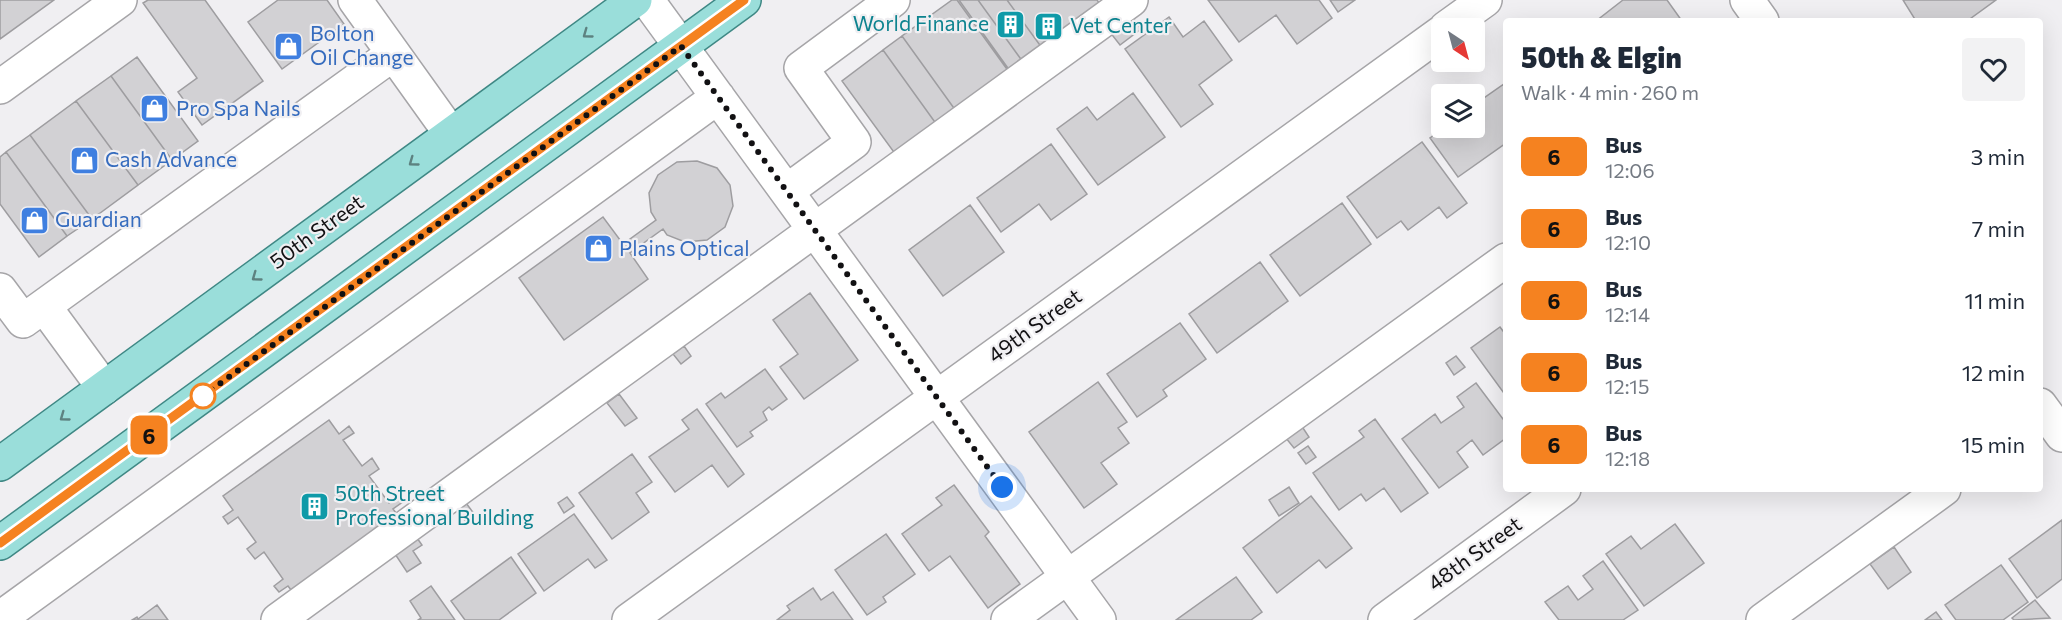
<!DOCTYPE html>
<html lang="en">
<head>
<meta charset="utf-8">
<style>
	body { margin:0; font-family:Commissioner,sans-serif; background:#f2f2f3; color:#1f2937; height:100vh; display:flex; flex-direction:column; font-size:22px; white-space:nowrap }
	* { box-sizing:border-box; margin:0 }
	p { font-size:20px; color:#747a83 }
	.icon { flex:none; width:33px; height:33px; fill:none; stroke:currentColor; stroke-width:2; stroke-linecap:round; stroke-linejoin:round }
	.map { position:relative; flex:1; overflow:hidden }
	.side { position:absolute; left:1503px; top:18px; width:540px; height:474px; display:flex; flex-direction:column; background:#fff; border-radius:6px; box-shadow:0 6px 24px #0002 }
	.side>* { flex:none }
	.badge { padding:0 12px; border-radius:9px; font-size:21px; line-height:39px }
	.needle { width:39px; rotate:144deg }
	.tools { position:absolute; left:1431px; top:18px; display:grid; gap:12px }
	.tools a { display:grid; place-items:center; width:54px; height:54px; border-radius:6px; background:#fff; box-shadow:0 6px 24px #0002; font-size:30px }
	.you { position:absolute; width:30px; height:30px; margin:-15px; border:4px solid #fff; border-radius:50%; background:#1a73e8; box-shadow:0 0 0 9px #1a73e833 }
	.map>.badge { position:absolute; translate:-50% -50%; box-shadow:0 0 0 3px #fff }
	.round { display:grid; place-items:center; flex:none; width:63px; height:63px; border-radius:6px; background:#f2f2f3 }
	.head { display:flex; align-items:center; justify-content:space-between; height:102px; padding:0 18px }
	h1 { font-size:28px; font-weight:800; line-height:45px }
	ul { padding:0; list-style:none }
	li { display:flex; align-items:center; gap:18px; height:72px; padding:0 18px }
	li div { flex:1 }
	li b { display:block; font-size:22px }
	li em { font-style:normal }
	li .badge { min-width:66px; font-weight:700; text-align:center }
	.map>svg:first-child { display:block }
	.building { fill:#d2d1d4; stroke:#9e9da0; stroke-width:1.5 }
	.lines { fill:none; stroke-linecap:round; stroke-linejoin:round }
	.minor-casing { stroke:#a6a5a8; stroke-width:36 }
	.major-casing { stroke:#3f8885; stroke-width:36 }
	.minor { stroke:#fff; stroke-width:33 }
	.major { stroke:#9adeda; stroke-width:33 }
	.oneway { stroke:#5d8280 }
	.line-casing { stroke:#fff; stroke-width:14 }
	.line { stroke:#f58220; stroke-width:9 }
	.walk { stroke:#121113; stroke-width:6; stroke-dasharray:0 10.8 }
	.stop-dot { fill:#fff; stroke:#f58220; stroke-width:3 }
	.labels { text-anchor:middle; stroke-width:4.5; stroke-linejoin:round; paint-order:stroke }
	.culture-label { font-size:21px; fill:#0d838f; stroke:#f0eff2; text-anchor:start }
	.shop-label { font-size:21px; fill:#366cbe; stroke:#f0eff2; text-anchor:start }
	.street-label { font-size:21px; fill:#121113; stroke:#f0eff2 }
</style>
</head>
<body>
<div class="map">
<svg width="2062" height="620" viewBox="0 0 2062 620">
	<rect width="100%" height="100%" fill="#f0eff2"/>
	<path class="building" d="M0,0H54L0,39Z
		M148,0H205L263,81L202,125L178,92L197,78L143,3Z
		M278,0H327L344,24L282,69L248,22Z
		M952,0H957L1009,72L956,111L902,36Z
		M959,0H978L1023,62L1010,71Z
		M978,0H1007L1042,48L1023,62Z
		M1007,0H1097L1101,5L1042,48Z
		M1208,0H1319L1332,18L1297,44L1276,15L1239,42Z
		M1330,0H1355L1338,12Z
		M1623,0H1667L1682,21H1596Z
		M1903,0H1996L1967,21H1916Z
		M1131,15L1141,29L1120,45L1109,31Z
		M1169,17L1183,37L1204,21L1232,60L1199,85L1213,104L1181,127L1125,49Z
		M902,36L956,111L937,125L883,50Z
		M883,50L937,125L896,155L842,81Z
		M137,57L198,141L172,160L111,76Z
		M111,76L172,160L138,185L76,101Z
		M1504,84L1506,143L1458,177L1430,138L1444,128H1474V105Z
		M1133,93L1165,137L1098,185L1057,129L1087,107L1097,120Z
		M76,101L138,185L92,219L30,135Z
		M30,135L92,219L67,236L6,152Z
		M1422,142L1467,203L1447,218L1439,207L1408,230L1401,221L1377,238L1347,197Z
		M1051,144L1087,194L1051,220L1039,204L1001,232L977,198Z
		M6,152L67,236L39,257L0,204V157Z
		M697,161L717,168L730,185L733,206L725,227L707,240L685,242L667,235L663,229L630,253L648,279L564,340L519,278L603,217L623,244L656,220L651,212L649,193L658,175L677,162Z
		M1342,203L1371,244L1300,296L1270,255Z
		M970,205L1004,252L943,296L909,250Z
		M1260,262L1288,301L1217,353L1189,314Z
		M810,293L858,360L804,399L780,367L798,354L773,320Z
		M1180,323L1206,359L1163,390L1167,396L1137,417L1107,374Z
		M1500,327L1506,335V396L1471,348Z
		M684,346L691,356L681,364L673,354Z
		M1456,356L1465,367L1454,375L1446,363Z
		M765,369L787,399L772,410L769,407L763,412L767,420L750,432L753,436L737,447L706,404L721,393L725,398Z
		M1098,382L1127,422L1118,428L1129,443L1101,463L1117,484L1084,508L1029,432Z
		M1476,383L1506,423V438L1483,455L1472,440L1457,452L1468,467L1439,488L1402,439L1435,414L1441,423L1464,407L1457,397Z
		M619,394L637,418L625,426L607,403Z
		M697,409L744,474L728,487L712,465L675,492L649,457L689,429L682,420Z
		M1375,419L1428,493L1401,512L1384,488L1366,501L1361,494L1339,510L1313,473L1364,437L1359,431Z
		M329,420L339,434L349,426L354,433L343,440L362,466L372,458L379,469L369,476L389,503L399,495L404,501L393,509L400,518L295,595L288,586L279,592L274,586L283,579L264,552L255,559L247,549L256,542L238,517L228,524L223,517L233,510L223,496Z
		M1301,425L1309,437L1294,448L1285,437Z
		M1308,446L1316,457L1306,464L1298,453Z
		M632,454L652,482L636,493L649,512L612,539L579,493Z
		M954,485L989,532L985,536L1020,584L988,608L950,556L929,571L902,534L942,505L936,498Z
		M1289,487L1299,503L1279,516L1269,500Z
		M1311,496L1352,548L1326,568L1319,560L1277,593L1243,548Z
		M567,497L574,506L564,513L558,503Z
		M466,503L475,515L466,522L457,510Z
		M574,514L607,560L595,568L588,559L544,591L518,554Z
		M2062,520V579L2037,598L2009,559Z
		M1675,524L1704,563L1644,606L1606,554L1631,536L1641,549Z
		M886,534L915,574L883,597L886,602L867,615L835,570Z
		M417,538L422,545L413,551L421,563L407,572L395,554Z
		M1894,547L1911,572L1888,589L1870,564Z
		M511,557L536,593L499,620H465L451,601Z
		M1603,561L1638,610L1623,620H1559L1545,602L1568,586L1578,600L1593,589L1583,576Z
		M2001,565L2028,602L2003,620H1956L1945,605Z
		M1236,577L1262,612L1251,620H1176Z
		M431,586L455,620H418L421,618L410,601Z
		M813,588L821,600L833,592L853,620H777L790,610L787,606Z
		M2035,600L2050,618L2014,620L2012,618Z
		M157,605L168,620H132L137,617L138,619Z
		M1936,612L1942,620H1925Z"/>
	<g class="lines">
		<defs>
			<path id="minor" d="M355,0L451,134
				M647,0L1099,620
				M1747,0L1762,21
				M1446,28L1485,0
				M0,87L120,0
				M787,191L854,142L801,68L893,0
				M0,290L23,321L393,54
				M44,306L104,388
				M2040,405L2062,435
				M6,614L718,97
				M278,620L1131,0
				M629,620L1442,32
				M1008,620L1506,260
				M1385,620L1564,489
				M1763,620L1944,489"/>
			<path id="major" d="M0,464L635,0
				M0,543L744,0"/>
		</defs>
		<use href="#minor" class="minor-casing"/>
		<use href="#major" class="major-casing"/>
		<use href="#minor" class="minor"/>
		<use href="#major" class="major"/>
	</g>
	<defs><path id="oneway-chevron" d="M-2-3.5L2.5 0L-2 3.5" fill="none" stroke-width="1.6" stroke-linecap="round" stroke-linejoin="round" transform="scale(1.5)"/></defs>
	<g class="oneway">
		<use href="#oneway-chevron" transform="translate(587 34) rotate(144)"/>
		<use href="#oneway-chevron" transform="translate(413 162) rotate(144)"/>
		<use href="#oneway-chevron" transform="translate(256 277) rotate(144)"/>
		<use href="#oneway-chevron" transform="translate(64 417) rotate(144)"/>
	</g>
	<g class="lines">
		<defs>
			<path id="line" d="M0,543L744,0"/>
		</defs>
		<use href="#line" class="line-casing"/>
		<use href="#line" class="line"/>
		<path class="walk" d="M203,396L681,46L1002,487"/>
	</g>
	<defs>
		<symbol id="building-square" viewBox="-11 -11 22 22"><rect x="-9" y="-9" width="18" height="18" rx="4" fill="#0f9aa8" stroke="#f0eff2"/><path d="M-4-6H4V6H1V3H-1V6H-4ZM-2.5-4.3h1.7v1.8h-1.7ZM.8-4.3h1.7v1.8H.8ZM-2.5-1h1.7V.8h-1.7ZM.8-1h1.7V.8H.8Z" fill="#fff"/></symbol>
		<symbol id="shop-square" viewBox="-11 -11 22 22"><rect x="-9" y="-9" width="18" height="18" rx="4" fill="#3f7fe0" stroke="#f0eff2"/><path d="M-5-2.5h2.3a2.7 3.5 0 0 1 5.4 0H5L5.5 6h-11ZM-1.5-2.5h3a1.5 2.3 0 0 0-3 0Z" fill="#fff"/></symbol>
	</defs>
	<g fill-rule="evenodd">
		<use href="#building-square" x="994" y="8" width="33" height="33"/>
		<use href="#building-square" x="1032" y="10" width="33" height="33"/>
		<use href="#shop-square" x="272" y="30" width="33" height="33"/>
		<use href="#shop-square" x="138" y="92" width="33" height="33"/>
		<use href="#shop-square" x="68" y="144" width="33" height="33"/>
		<use href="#shop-square" x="18" y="204" width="33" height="33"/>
		<use href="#shop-square" x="582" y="232" width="33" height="33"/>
		<use href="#building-square" x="298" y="490" width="33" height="33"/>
	</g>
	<circle class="stop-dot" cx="203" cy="396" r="12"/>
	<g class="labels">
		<g class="culture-label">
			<text x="989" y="31" text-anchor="end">World Finance</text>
			<text x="1070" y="33">Vet Center</text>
			<text x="335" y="501">50th Street<tspan x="335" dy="24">Professional Building</tspan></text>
		</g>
		<g class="shop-label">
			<text x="310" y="41">Bolton<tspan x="310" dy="24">Oil Change</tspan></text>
			<text x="176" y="116">Pro Spa Nails</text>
			<text x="105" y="167">Cash Advance</text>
			<text x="55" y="227">Guardian</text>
			<text x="619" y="256">Plains Optical</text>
		</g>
		<g class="street-label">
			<text transform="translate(317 232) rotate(-36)" y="7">50th Street</text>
			<text transform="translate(1035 326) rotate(-36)" y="7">49th Street</text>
			<text transform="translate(1475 554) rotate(-36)" y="7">48th Street</text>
		</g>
	</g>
</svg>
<div class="tools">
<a><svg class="needle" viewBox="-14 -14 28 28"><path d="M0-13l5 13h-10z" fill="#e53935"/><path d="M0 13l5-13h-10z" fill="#747a83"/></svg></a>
<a><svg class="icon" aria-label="layers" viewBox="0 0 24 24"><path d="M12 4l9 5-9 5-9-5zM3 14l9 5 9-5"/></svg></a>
</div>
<div class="you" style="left:1002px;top:487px"></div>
<b class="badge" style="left:149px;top:435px;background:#f58220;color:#111">6</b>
<section class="side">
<div class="head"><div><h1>50th &amp; Elgin</h1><p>Walk · 4 min · 260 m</p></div><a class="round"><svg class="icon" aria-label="heart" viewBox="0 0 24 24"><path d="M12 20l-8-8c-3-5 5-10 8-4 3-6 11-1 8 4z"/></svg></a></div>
<ul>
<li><span class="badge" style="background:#f58220;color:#111">6</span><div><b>Bus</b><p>12:06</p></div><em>3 min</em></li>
<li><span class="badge" style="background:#f58220;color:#111">6</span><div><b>Bus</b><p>12:10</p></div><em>7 min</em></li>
<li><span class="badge" style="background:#f58220;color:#111">6</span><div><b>Bus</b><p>12:14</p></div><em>11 min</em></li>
<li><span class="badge" style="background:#f58220;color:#111">6</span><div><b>Bus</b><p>12:15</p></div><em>12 min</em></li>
<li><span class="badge" style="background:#f58220;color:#111">6</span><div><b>Bus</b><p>12:18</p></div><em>15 min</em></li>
</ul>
</section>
</div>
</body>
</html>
